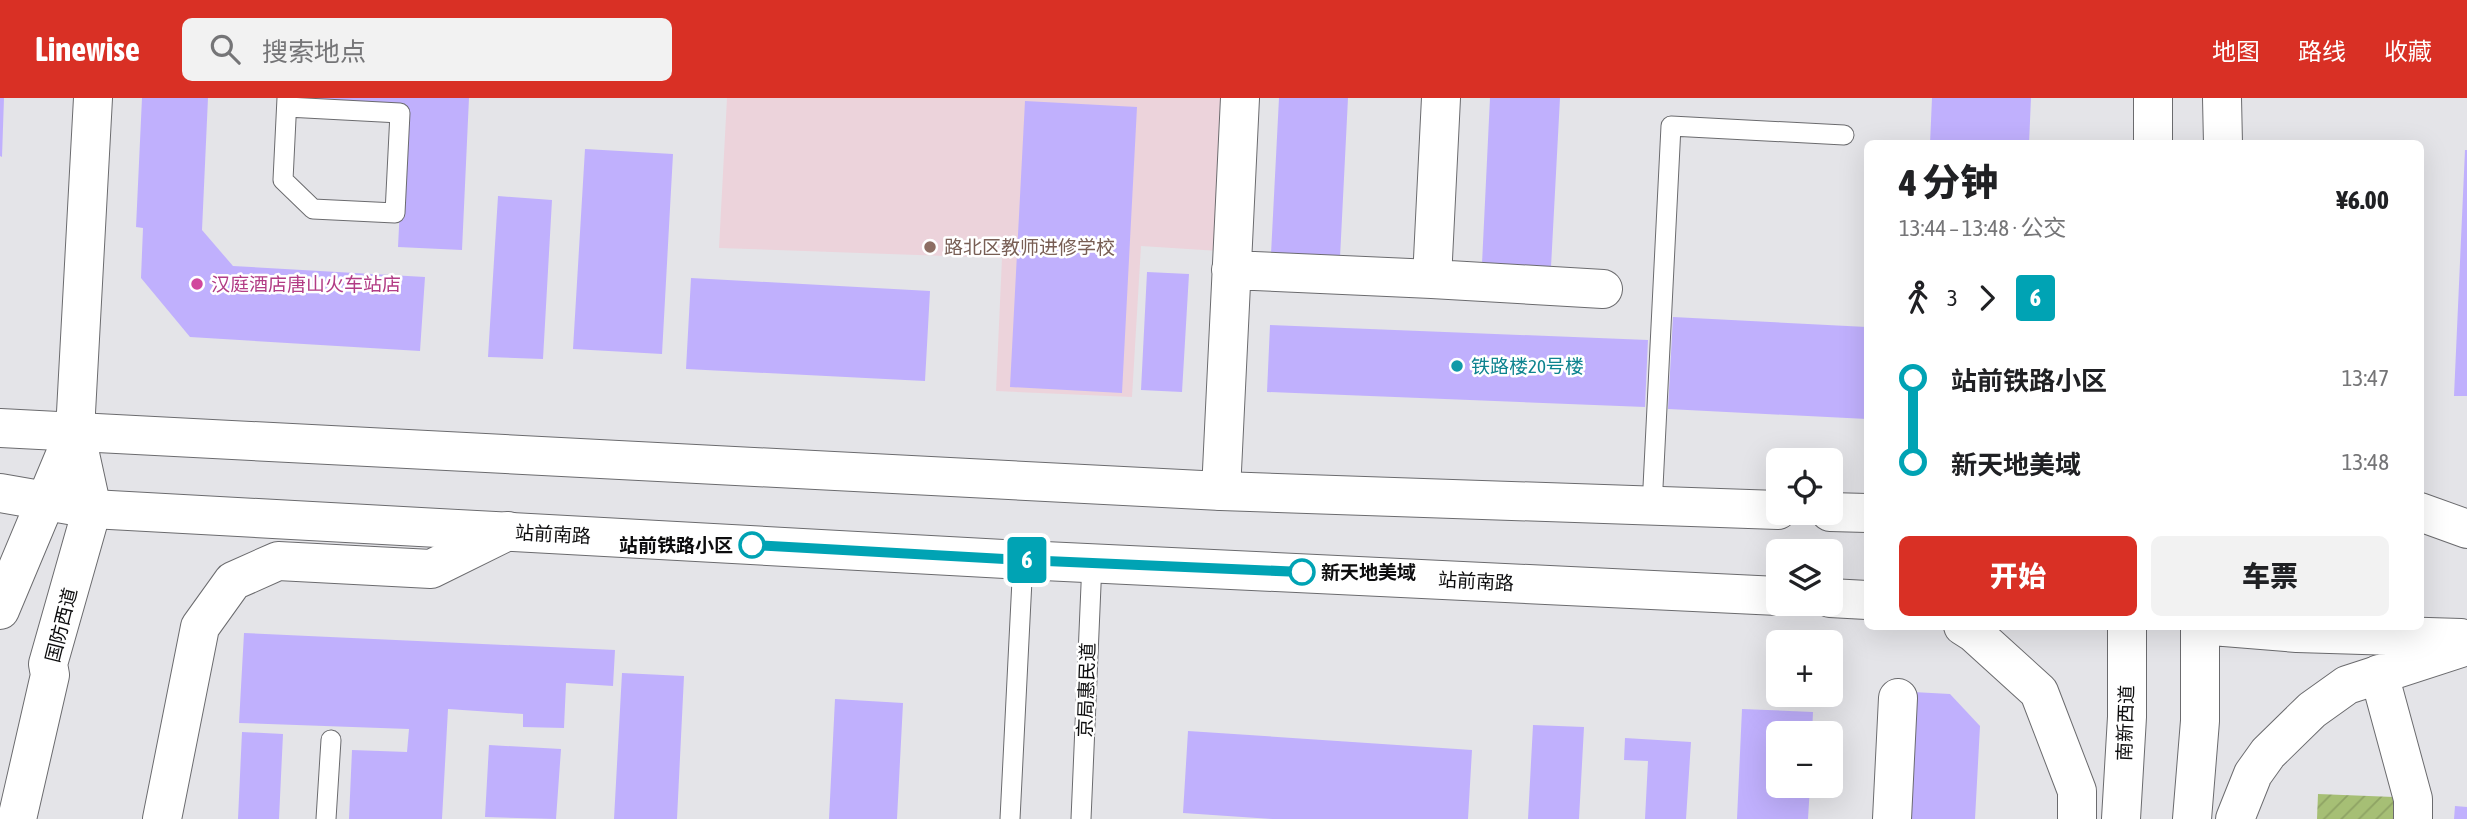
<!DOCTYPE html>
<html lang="zh">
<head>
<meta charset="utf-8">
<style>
	body { margin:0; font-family:"Asap Condensed","Noto Sans SC",sans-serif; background:#f2f2f2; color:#202124; height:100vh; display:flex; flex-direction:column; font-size:26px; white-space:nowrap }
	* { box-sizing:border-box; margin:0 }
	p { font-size:23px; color:#757577 }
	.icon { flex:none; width:38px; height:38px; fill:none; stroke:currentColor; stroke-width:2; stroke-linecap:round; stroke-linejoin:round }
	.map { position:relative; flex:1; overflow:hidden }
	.details { position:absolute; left:1864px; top:42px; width:560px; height:490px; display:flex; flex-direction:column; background:#fff; border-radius:10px; box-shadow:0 7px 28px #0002 }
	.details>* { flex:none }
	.badge { padding:0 14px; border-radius:5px; font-size:24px; line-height:46px }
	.controls { position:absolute; left:1766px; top:350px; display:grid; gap:14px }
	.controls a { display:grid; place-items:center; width:77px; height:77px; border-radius:10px; background:#fff; box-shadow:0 7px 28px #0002; font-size:35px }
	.map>.badge { position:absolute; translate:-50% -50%; box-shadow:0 0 0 4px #fff }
	.legs { display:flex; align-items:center; gap:10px; height:77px; padding:0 35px; font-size:23px }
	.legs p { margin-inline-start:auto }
	.overview { display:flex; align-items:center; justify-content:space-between; height:119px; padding:0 35px }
	h1 { font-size:38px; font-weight:800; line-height:52px }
	.cta { display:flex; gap:14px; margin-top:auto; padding:14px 35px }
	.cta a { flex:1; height:80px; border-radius:10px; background:#d93025; color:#fff; font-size:28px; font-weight:800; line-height:80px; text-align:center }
	.cta a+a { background:#f2f2f2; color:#202124 }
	ul { padding:0 35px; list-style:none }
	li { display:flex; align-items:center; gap:24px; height:84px; font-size:26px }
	li i { display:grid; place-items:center; width:10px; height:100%; margin:0 9px; background:currentColor }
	li i::after { content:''; width:18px; height:18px; margin:-9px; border:5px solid; border-radius:50%; background:#fff }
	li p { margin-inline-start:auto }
	li:first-child i { background:linear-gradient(#0000 50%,currentColor 0) }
	li:last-child i { background:linear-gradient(currentColor 50%,#0000 0) }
	header { display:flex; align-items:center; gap:42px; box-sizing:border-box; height:98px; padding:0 35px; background:#d93025; color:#fff }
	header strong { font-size:33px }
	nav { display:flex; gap:38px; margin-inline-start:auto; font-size:24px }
	.search { width:490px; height:63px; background:#f2f2f2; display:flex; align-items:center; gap:18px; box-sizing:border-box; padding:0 24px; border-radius:10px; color:#757577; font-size:26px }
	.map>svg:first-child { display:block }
	.education { fill:#ecd3db }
	.garden { fill:url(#garden-furrows) }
	.building { fill:#c0b0fd }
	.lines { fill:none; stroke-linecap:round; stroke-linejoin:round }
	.lane-casing { stroke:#6b6b6e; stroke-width:21 }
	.street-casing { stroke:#6b6b6e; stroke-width:40 }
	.secondary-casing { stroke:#6b6b6e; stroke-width:40 }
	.primary-casing { stroke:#6b6b6e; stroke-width:40 }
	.lane { stroke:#fff; stroke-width:19 }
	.street { stroke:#fff; stroke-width:38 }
	.secondary { stroke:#fff; stroke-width:38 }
	.primary { stroke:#fff; stroke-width:38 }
	.line-1-casing { stroke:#fff; stroke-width:16 }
	.line-1 { stroke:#00a3b4; stroke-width:10 }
	.education-dot { fill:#8d6e63; stroke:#fff; stroke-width:2.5 }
	.hotel-dot { fill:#d1479c; stroke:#fff; stroke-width:2.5 }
	.culture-dot { fill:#0f9aa8; stroke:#fff; stroke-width:2.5 }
	.stop-1-dot { fill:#fff; stroke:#00a3b4; stroke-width:3.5 }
	.labels { text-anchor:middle; stroke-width:5; stroke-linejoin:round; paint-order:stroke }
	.education-label { font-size:19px; fill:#785e54; stroke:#fff; text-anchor:start }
	.hotel-label { font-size:19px; fill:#b23c85; stroke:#fff; text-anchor:start }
	.culture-label { font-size:19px; fill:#0d838f; stroke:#fff; text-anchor:start }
	.street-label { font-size:19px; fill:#0d0d0e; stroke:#fff }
	.stop-label { font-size:19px; font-weight:bold; fill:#0d0d0e; stroke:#fff; text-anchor:end }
</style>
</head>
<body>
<header>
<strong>Linewise</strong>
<div class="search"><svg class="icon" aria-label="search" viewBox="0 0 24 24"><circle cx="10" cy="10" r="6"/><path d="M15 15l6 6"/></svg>搜索地点</div>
<nav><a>地图</a><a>路线</a><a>收藏</a></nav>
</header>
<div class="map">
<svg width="2467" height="721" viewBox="0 0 2467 721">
	<defs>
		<pattern id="garden-furrows" width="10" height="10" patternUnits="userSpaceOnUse" patternTransform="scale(1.75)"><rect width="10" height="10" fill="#a6bf75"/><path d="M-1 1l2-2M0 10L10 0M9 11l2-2" fill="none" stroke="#8ea364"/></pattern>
	</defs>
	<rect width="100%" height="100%" fill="#e4e4e8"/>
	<path class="education" d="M727,0H1227L1219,153L1141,148L1132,299L996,293L1002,160L719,150Z"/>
	<path class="garden" d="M2318,696L2394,699L2393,721H2317Z"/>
	<path class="building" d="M0,0H4L2,59L0,58Z
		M142,0H208L202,132L233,168L425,179L420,253L190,239L141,180L143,130L136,129Z
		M309,0H469L462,152L398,149L405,9L309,5Z
		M1279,0H1348L1340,160L1271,156Z
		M1490,0H1560L1551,169L1482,166Z
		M1932,0H2031L2029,46H1930Z
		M1025,3L1137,9L1122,295L1010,289Z
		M585,51L673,56L662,256L573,251Z
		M2465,52H2467V298H2454Z
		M498,98L552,102L543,261L488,259Z
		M1147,174L1189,176L1182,294L1141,292Z
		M691,180L930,193L925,283L686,271Z
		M1673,219L1867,229V321L1668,311Z
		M1270,227L1648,242L1645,309L1267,294Z
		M244,535L615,552L613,588L566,585L564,630L523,629V616L448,611L442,721H349L352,652L407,654L409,631L239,625Z
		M622,575L684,578L677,721H614Z
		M1913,594L1950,596L1980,628L1975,721H1907Z
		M835,601L903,605L897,721H829Z
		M1742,611L1813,614L1812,635H1778V688H1810L1808,721H1737Z
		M1533,627L1584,629L1579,721H1528Z
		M1188,633L1472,652L1468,721H1272L1183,715Z
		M242,634L283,636L279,721H238Z
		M1625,640L1691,644L1686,721H1645L1648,663L1624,662Z
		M489,647L561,651L556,721L485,719Z
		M2455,708L2467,709V721H2454Z"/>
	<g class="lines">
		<defs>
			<path id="lane" d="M287,9L400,15L395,115L313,111L283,82L287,0
				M1652,409L1671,28L1844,37
				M326,721L331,642
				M1010,721L1023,462
				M1081,721L1092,464"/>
			<path id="street" d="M1231,172L1432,181L1441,0
				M1432,181L1603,191
				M1221,393L1240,0
				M2379,576L2413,701V721
				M162,721L200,529L233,483L278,463L431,471L508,433
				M1892,721L1898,600"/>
			<path id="secondary" d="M0,512L75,333
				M17,721L50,577L48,566L92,411L75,333L93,0"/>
			<path id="primary" d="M2222,0L2223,46
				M2153,46V0
				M0,330L1221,393L1778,412
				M0,395L92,411L1023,462L1778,498
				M1830,414L1867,415
				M2420,414L2467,431
				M1830,500L1867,502
				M1963,528L1974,535L2039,594L2077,693V721
				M2212,528L2297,535L2461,540
				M2121,721L2127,619V528
				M2192,721L2200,623V528
				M2235,721L2253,676L2268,655L2312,612L2347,587L2467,548"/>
		</defs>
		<use href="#lane" class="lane-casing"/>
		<use href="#street" class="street-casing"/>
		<use href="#secondary" class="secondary-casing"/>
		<use href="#primary" class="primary-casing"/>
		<use href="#lane" class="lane"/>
		<use href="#street" class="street"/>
		<use href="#secondary" class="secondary"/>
		<use href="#primary" class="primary"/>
	</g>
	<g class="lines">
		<defs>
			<path id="line-1" d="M752,447L1023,462L1302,474"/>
		</defs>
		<use href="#line-1" class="line-1-casing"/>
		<use href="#line-1" class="line-1"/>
	</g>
	<circle class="education-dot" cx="930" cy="149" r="7"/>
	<circle class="hotel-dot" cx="197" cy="186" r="7"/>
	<circle class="culture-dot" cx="1457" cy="268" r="7"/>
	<g class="stop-1-dot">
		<circle cx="752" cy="447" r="12"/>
		<circle cx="1302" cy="474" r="12"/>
	</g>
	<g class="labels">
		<g class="education-label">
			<text x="944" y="156">路北区教师进修学校</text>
		</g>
		<g class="hotel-label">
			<text x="211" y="193">汉庭酒店唐山火车站店</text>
		</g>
		<g class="culture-label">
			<text x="1471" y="275">铁路楼20号楼</text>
		</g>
		<g class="street-label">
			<text transform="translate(553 436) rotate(3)" y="7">站前南路</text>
			<text transform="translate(1476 483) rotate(3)" y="7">站前南路</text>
			<text transform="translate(61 527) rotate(-76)" y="7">国防西道</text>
			<text transform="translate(1086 592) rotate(-88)" y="7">京局惠民道</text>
			<text transform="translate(2125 625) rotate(-88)" y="7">南新西道</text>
		</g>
		<g class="stop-label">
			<text x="733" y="454">站前铁路小区</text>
			<text x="1321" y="481" text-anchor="start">新天地美域</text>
		</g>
	</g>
</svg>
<div class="controls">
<a><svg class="icon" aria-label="locate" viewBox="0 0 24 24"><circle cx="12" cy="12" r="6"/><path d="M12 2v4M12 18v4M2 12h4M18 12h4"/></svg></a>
<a><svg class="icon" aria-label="layers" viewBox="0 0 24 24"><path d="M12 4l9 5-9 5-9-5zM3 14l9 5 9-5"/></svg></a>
<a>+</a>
<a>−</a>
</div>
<b class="badge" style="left:1027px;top:462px;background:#00a3b4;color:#fff">6</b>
<section class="details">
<div class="overview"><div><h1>4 分钟</h1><p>13:44 – 13:48 · 公交</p></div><b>¥6.00</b></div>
<div class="legs"><svg class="icon" aria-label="walk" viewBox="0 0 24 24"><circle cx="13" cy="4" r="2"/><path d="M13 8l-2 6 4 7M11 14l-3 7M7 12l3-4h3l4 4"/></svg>3<svg class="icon" aria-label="forward" viewBox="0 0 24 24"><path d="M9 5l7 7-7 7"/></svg><b class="badge" style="background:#00a3b4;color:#fff">6</b></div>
<ul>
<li><i style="color:#00a3b4"></i><b>站前铁路小区</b><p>13:47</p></li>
<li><i style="color:#00a3b4"></i><b>新天地美域</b><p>13:48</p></li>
</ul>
<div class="cta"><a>开始</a><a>车票</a></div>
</section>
</div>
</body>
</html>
